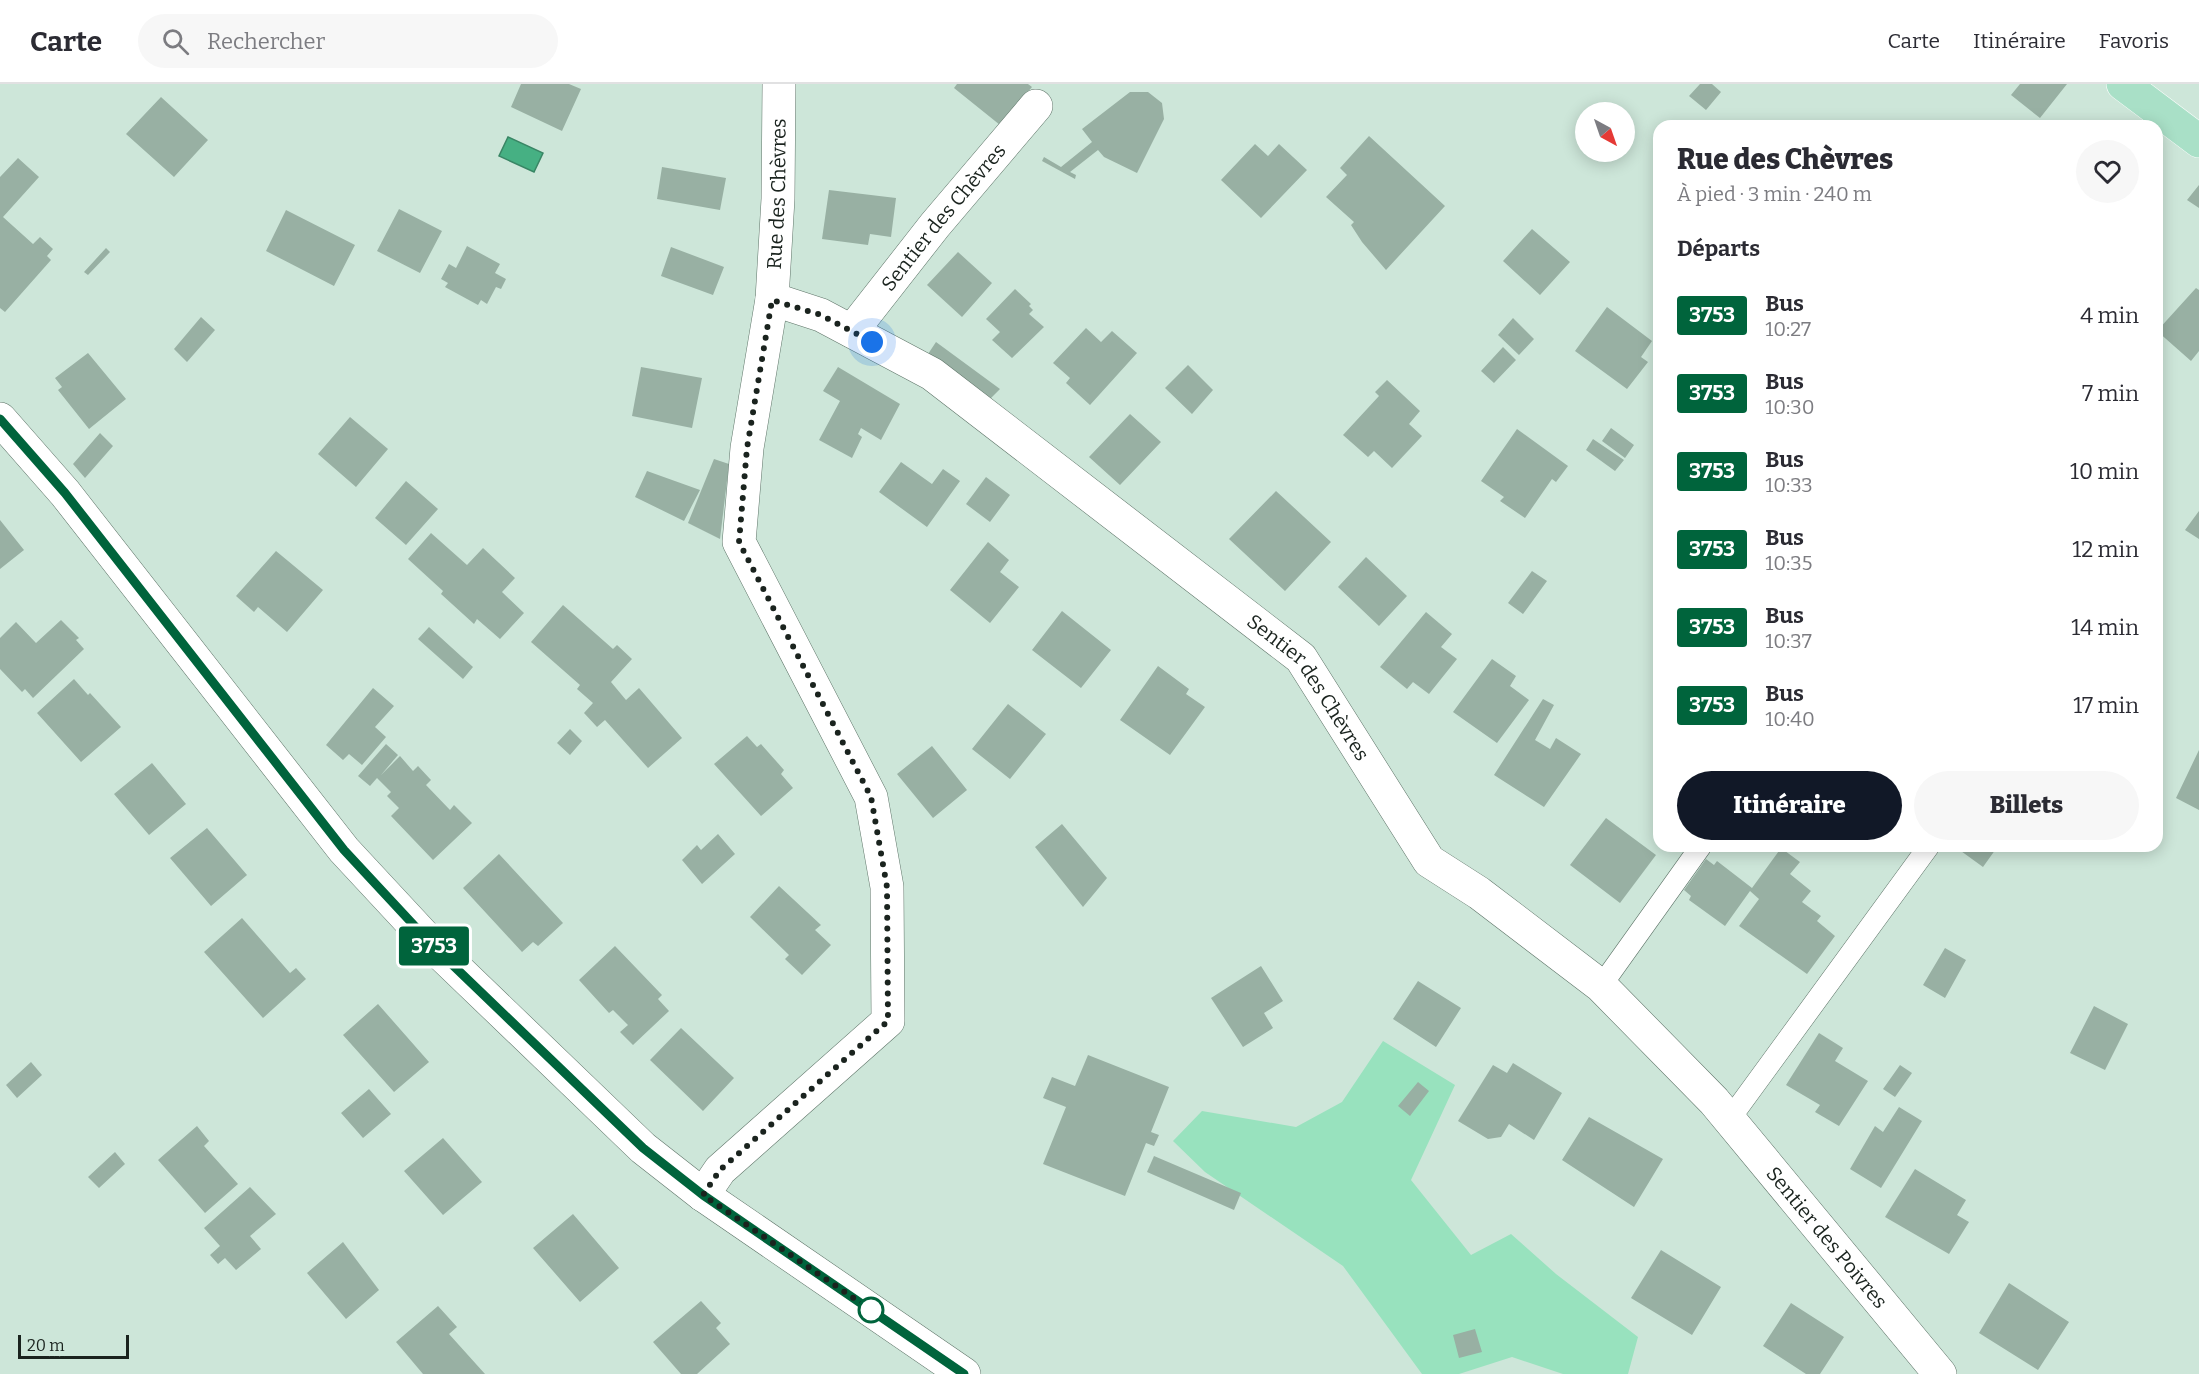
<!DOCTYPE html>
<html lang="fr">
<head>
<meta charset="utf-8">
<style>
	body { margin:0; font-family:Bitter,serif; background:#f7f7f7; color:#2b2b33; height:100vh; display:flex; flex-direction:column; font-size:22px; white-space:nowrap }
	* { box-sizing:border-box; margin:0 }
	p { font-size:20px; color:#7c7c81 }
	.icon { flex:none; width:33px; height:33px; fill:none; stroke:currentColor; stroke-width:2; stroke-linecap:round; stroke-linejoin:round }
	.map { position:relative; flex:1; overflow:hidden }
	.panel { position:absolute; left:1653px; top:36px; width:510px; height:732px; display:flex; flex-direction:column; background:#fff; border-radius:18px; box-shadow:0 3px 15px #0003 }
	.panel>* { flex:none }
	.badge { padding:0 12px; border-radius:4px; font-size:21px; line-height:39px }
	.needle { width:39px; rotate:140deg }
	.controls { position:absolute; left:1575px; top:18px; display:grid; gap:12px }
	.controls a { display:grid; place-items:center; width:60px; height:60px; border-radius:50%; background:#fff; box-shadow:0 3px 15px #0003; font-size:30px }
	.scale { position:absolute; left:18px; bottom:15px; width:111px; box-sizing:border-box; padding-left:6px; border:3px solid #1a231e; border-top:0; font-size:16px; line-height:21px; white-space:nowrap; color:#1a231e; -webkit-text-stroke:4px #cde6d9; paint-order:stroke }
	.you { position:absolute; width:30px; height:30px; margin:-15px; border:4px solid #fff; border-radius:50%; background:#1a73e8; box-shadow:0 0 0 9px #1a73e833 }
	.map>.badge { position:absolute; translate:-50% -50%; box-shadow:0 0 0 3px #fff }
	h2 { padding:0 24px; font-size:22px; line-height:54px }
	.round { display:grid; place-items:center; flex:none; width:63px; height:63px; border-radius:32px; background:#f7f7f7 }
	.overview { display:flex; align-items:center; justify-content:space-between; height:102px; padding:0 24px }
	h1 { font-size:28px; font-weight:800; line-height:45px }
	.action { display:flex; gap:12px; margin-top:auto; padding:12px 24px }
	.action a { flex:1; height:69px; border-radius:36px; background:#111827; color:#fff; font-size:24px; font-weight:800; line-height:69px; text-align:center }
	.action a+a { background:#f7f7f7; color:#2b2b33 }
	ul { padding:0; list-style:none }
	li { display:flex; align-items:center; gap:18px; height:78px; padding:0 24px }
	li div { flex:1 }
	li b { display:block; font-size:22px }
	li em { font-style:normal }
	li .badge { min-width:66px; font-weight:700; text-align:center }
	header { display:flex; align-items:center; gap:36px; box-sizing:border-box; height:84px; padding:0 30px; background:#fff; border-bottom:2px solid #e1e1e2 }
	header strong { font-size:28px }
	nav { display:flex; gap:33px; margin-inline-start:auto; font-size:21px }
	.search { width:420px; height:54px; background:#f7f7f7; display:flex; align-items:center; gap:15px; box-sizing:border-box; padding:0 21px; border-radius:33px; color:#7c7c81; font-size:22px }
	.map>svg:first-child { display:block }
	.green { fill:#98e2be }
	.water { fill:#46b083; stroke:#398665; stroke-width:1.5 }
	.building { fill:#98b0a3 }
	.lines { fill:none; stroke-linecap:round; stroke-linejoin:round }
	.service-casing { stroke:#5e7468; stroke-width:22 }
	.minor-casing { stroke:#5e7468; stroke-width:34 }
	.tertiary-casing { stroke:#5e7468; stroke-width:34 }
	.primary-casing { stroke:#fff; stroke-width:34 }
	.service { stroke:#fff; stroke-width:21 }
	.minor { stroke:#fff; stroke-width:33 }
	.tertiary { stroke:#fff; stroke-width:33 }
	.primary { stroke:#a9e0c7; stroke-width:33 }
	.line-casing { stroke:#fff; stroke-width:14 }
	.line { stroke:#00643c; stroke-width:9 }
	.walk { stroke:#1a231e; stroke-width:6; stroke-dasharray:0 10.8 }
	.stop-dot { fill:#fff; stroke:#00643c; stroke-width:3 }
	.labels { text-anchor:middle; stroke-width:4.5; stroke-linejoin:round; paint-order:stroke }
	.street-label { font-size:20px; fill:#1a231e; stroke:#cde6d9 }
</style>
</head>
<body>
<header>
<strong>Carte</strong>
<div class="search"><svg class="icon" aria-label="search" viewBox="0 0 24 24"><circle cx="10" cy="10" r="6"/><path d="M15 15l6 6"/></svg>Rechercher</div>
<nav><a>Carte</a><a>Itinéraire</a><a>Favoris</a></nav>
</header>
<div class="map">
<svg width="2199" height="1290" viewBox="0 0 2199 1290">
	<rect width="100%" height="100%" fill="#cde6d9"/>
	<path class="green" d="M1383,957L1455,1001L1411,1096L1471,1171L1511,1150L1556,1190L1638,1253L1628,1290H1563L1512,1273L1459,1290H1422L1343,1182L1205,1088L1173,1057L1202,1027L1296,1043L1342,1018Z"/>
	<path class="water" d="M508,53L543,69L534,88L499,72Z"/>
	<path class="building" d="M521,0H569L581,5L562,47L511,23Z
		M957,0H1028L1032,3L1000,41L954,4Z
		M1700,0H1712L1721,8L1706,26L1689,12Z
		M2020,0H2067L2040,34L2011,11Z
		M1130,8H1148L1162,19L1164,35L1137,89L1104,73L1098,66L1070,88L1076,91L1075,95L1042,77L1044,73L1061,83L1092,58L1082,45Z
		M161,13L208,56L174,93L126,50Z
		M1369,52L1445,122L1386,186L1362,158L1351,141L1354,138L1326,113L1347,91L1340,84Z
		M1255,60L1268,72L1279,60L1307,86L1261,134L1221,96Z
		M18,74L39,93L3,133L33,160L40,153L53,165L47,172L51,176L5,228L0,224V93Z
		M662,83L726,94L720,126L657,115Z
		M2199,101V124L2187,116Z
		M829,106L896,114L891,153L870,150L868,161L822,155Z
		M399,125L442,147L420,189L377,167Z
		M286,126L355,161L334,202L266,167Z
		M1532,145L1570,178L1540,211L1503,177Z
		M467,162L500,180L495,189L506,195L501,205L496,203L487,220L481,216L478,221L445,203L448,199L441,195L449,180L456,184Z
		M671,163L724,183L713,211L661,192Z
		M106,164L110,168L88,191L84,188Z
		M958,168L992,199L962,233L927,201Z
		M2196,204L2199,206V267L2191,277L2157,247Z
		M1015,205L1031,220L1029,222L1033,226L1029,230L1044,243L1012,274L992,256L1000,248L986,235Z
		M1607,223L1652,257L1641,273L1648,278L1627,305L1575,267Z
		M201,233L215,246L187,278L174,265Z
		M1513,234L1534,255L1519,271L1498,251Z
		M1086,244L1101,258L1112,247L1137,269L1090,321L1066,299L1070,294L1053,279Z
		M936,258L1000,305L987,318L926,273Z
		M1503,263L1516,276L1494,299L1481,287Z
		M88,269L126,315L89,345L58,306L62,303L55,294Z
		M1188,281L1213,306L1192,330L1165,304Z
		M641,283L702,294L692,344L632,332Z
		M838,283L900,320L881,356L861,344L858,350L862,353L852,374L819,356L840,317L823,307Z
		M1387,296L1420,327L1409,340L1422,352L1392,384L1374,367L1368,373L1343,351L1379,312L1375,308Z
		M1130,330L1161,358L1120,401L1089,373Z
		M350,333L388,365L356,403L318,370Z
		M1611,344L1634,361L1625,374L1602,357Z
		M1517,345L1568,382L1556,398L1552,395L1525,434L1500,417L1504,413L1481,397Z
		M100,349L113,362L85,394L73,380Z
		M1593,355L1624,376L1615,387L1586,366Z
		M714,375L729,380L720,455L688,439Z
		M901,378L932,400L943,385L960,397L927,443L879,408Z
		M647,387L700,406L684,437L635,413Z
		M986,393L1010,411L990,438L966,420Z
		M406,397L438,425L406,461L375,434Z
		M1276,407L1331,458L1285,507L1229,455Z
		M2199,427V455L2185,446Z
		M0,436L24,466L0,485Z
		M431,449L467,481L483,464L515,494L502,508L524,529L500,555L477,535L474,540L441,510L443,507L408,475Z
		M988,458L1009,476L1000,488L1019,503L990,539L950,506Z
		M276,467L323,506L287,548L258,523L254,528L236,512Z
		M1366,473L1407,512L1379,542L1338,503Z
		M1532,487L1547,497L1523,530L1508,519Z
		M563,521L613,565L617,561L632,575L611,598L626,616L639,604L682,654L648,684L605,636L597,643L584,629L593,619L577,605L580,601L531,558Z
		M1062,527L1111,566L1081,604L1032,566Z
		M1426,528L1452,550L1441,563L1457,575L1429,610L1413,598L1407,605L1380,583Z
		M61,536L79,554L76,556L84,565L33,614L25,605L22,608L0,585V554L16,538L36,559Z
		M429,543L473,583L463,595L418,555Z
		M1492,575L1516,592L1510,602L1529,616L1497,659L1453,628Z
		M1158,582L1189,605L1186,610L1205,623L1170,671L1120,636Z
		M74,595L88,611L90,609L121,643L81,678L37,629Z
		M373,604L394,622L375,643L386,653L362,681L349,670L343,676L326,661Z
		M1543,615L1554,621L1535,656L1550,665L1556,654L1581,670L1544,723L1494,691Z
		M1008,620L1046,650L1010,695L972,665Z
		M570,645L582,657L570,671L557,659Z
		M747,652L757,663L761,660L784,686L781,690L793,704L761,732L714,680Z
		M386,660L398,671L381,691L400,672L413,687L418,682L431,696L426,701L450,726L454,721L472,739L433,776L391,732L399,724L387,712L391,708L377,694L370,702L358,692Z
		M932,662L967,706L933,734L897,690Z
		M2199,666V726L2176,714Z
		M152,679L186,720L149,751L114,710Z
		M1606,734L1656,771L1620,819L1570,781Z
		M1062,740L1107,794L1083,823L1035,763Z
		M207,744L247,791L211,822L170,774Z
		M718,750L735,770L702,800L682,776L697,761L701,766Z
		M1954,762H1998L1983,783Z
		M1781,764L1800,778L1790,790L1811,807L1802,818L1821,832L1817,837L1835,852L1807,890L1739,842L1759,815L1750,807L1725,842L1689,816L1691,812L1684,806L1706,775L1714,781L1717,777L1752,804Z
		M499,770L563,839L538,862L533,858L522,868L463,804Z
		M779,802L821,841L815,846L831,861L802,891L785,875L789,871L750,833Z
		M242,834L290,889L296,884L306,895L263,934L204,868Z
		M615,862L662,911L658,915L669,927L633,961L620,948L628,941L613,926L609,929L579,896Z
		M1945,864L1966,876L1945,914L1923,901Z
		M1261,882L1283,917L1264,929L1273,944L1243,963L1211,914Z
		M1418,897L1461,924L1436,963L1393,935Z
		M378,920L429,978L394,1008L343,951Z
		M2094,922L2128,940L2105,986L2070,969Z
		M681,944L734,994L703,1027L650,976Z
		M1819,949L1843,964L1835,977L1868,997L1839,1042L1815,1028L1820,1021L1786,1001Z
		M1088,971L1169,1003L1151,1048L1159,1051L1154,1062L1146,1059L1125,1112L1043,1080L1066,1023L1043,1014L1052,993L1075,1002Z
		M31,978L42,991L17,1014L6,1001Z
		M1513,979L1562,1009L1534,1056L1509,1040L1501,1053L1488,1055L1458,1037L1493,981L1507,989Z
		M1900,981L1912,989L1895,1013L1883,1005Z
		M1418,998L1429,1007L1410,1032L1398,1022Z
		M369,1005L391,1030L363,1054L341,1029Z
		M1899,1023L1922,1037L1881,1104L1850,1085L1875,1042L1883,1048Z
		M1589,1033L1663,1075L1634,1123L1562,1076Z
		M197,1042L209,1057L204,1062L238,1100L205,1129L158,1076Z
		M443,1054L482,1098L443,1131L404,1087Z
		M115,1068L125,1080L99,1104L88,1093Z
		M1154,1072L1241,1109L1234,1126L1147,1088Z
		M1915,1085L1966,1116L1957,1131L1969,1138L1949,1170L1885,1133Z
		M250,1103L276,1130L250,1152L261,1165L236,1186L225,1174L218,1180L210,1171L220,1162L204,1144Z
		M573,1130L619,1184L580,1218L533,1164Z
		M343,1158L379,1206L346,1235L307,1189Z
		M1661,1166L1721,1203L1692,1251L1631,1214Z
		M2009,1199L2069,1238L2038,1286L1979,1249Z
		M701,1217L721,1239L716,1244L730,1260L697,1290H681L653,1258Z
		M1791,1219L1844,1253L1820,1290H1806L1763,1262Z
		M438,1222L457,1243L449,1250L485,1290H423L396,1258Z
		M1475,1245L1482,1268L1459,1274L1453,1251Z"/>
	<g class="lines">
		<defs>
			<path id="service" d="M1601,902L1701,762
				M1729,1036L1929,762"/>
			<g id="minor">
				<path id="s1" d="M772,215L821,231L932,290L1301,574L1429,777L1479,809L1601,902L1714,1017L1940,1290"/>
				<path id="s2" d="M852,247L935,141L1036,22"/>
				<path id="s3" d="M703,1111L720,1086L888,937L887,803L871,713L739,458L747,364L772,215L778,115L779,0"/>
			</g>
			<path id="tertiary" d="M0,335L65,409L344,766L436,865L643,1064L703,1111L964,1290"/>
			<path id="primary" d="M2123,0L2199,57"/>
		</defs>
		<use href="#service" class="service-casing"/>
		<use href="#minor" class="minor-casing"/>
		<use href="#tertiary" class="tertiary-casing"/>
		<use href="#primary" class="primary-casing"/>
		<use href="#service" class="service"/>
		<use href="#minor" class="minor"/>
		<use href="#tertiary" class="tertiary"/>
		<use href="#primary" class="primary"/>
	</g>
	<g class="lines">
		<defs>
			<path id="line" d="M0,335L65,409L344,766L436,865L643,1064L703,1111L964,1290"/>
		</defs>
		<use href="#line" class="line-casing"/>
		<use href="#line" class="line"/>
		<path class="walk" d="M871,1226L703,1111L720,1086L888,937L887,803L871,713L739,458L747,364L772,216L821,231L872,258"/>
	</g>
	<circle class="stop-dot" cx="871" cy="1226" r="12"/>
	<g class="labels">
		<g class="street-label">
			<text dy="7" stroke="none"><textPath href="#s3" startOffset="1118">Rue des Chèvres</textPath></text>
			<text dy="7" stroke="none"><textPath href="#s2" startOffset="146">Sentier des Chèvres</textPath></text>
			<text dy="7" stroke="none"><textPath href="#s1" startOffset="670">Sentier des Chèvres</textPath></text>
			<text dy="7" stroke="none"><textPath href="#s1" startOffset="1434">Sentier des Poivres</textPath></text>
		</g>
	</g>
</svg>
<div class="controls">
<a><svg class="needle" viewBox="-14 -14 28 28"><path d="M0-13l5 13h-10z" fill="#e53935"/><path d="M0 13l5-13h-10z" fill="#7c7c81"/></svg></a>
</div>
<div class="scale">20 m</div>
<div class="you" style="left:872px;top:258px"></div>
<b class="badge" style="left:434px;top:862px;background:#00643c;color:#fff">3753</b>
<section class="panel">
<div class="overview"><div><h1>Rue des Chèvres</h1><p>À pied · 3 min · 240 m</p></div><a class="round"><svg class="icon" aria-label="heart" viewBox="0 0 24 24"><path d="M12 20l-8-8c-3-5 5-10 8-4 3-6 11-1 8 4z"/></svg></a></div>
<h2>Départs</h2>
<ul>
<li><span class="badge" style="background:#00643c;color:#fff">3753</span><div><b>Bus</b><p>10:27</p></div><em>4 min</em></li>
<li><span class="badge" style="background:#00643c;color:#fff">3753</span><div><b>Bus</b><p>10:30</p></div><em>7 min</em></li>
<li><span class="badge" style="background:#00643c;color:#fff">3753</span><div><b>Bus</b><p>10:33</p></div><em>10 min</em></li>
<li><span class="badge" style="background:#00643c;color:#fff">3753</span><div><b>Bus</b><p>10:35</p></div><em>12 min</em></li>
<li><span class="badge" style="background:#00643c;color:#fff">3753</span><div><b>Bus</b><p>10:37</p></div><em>14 min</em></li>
<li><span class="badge" style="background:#00643c;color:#fff">3753</span><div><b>Bus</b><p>10:40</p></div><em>17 min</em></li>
</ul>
<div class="action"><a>Itinéraire</a><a>Billets</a></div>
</section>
</div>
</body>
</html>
